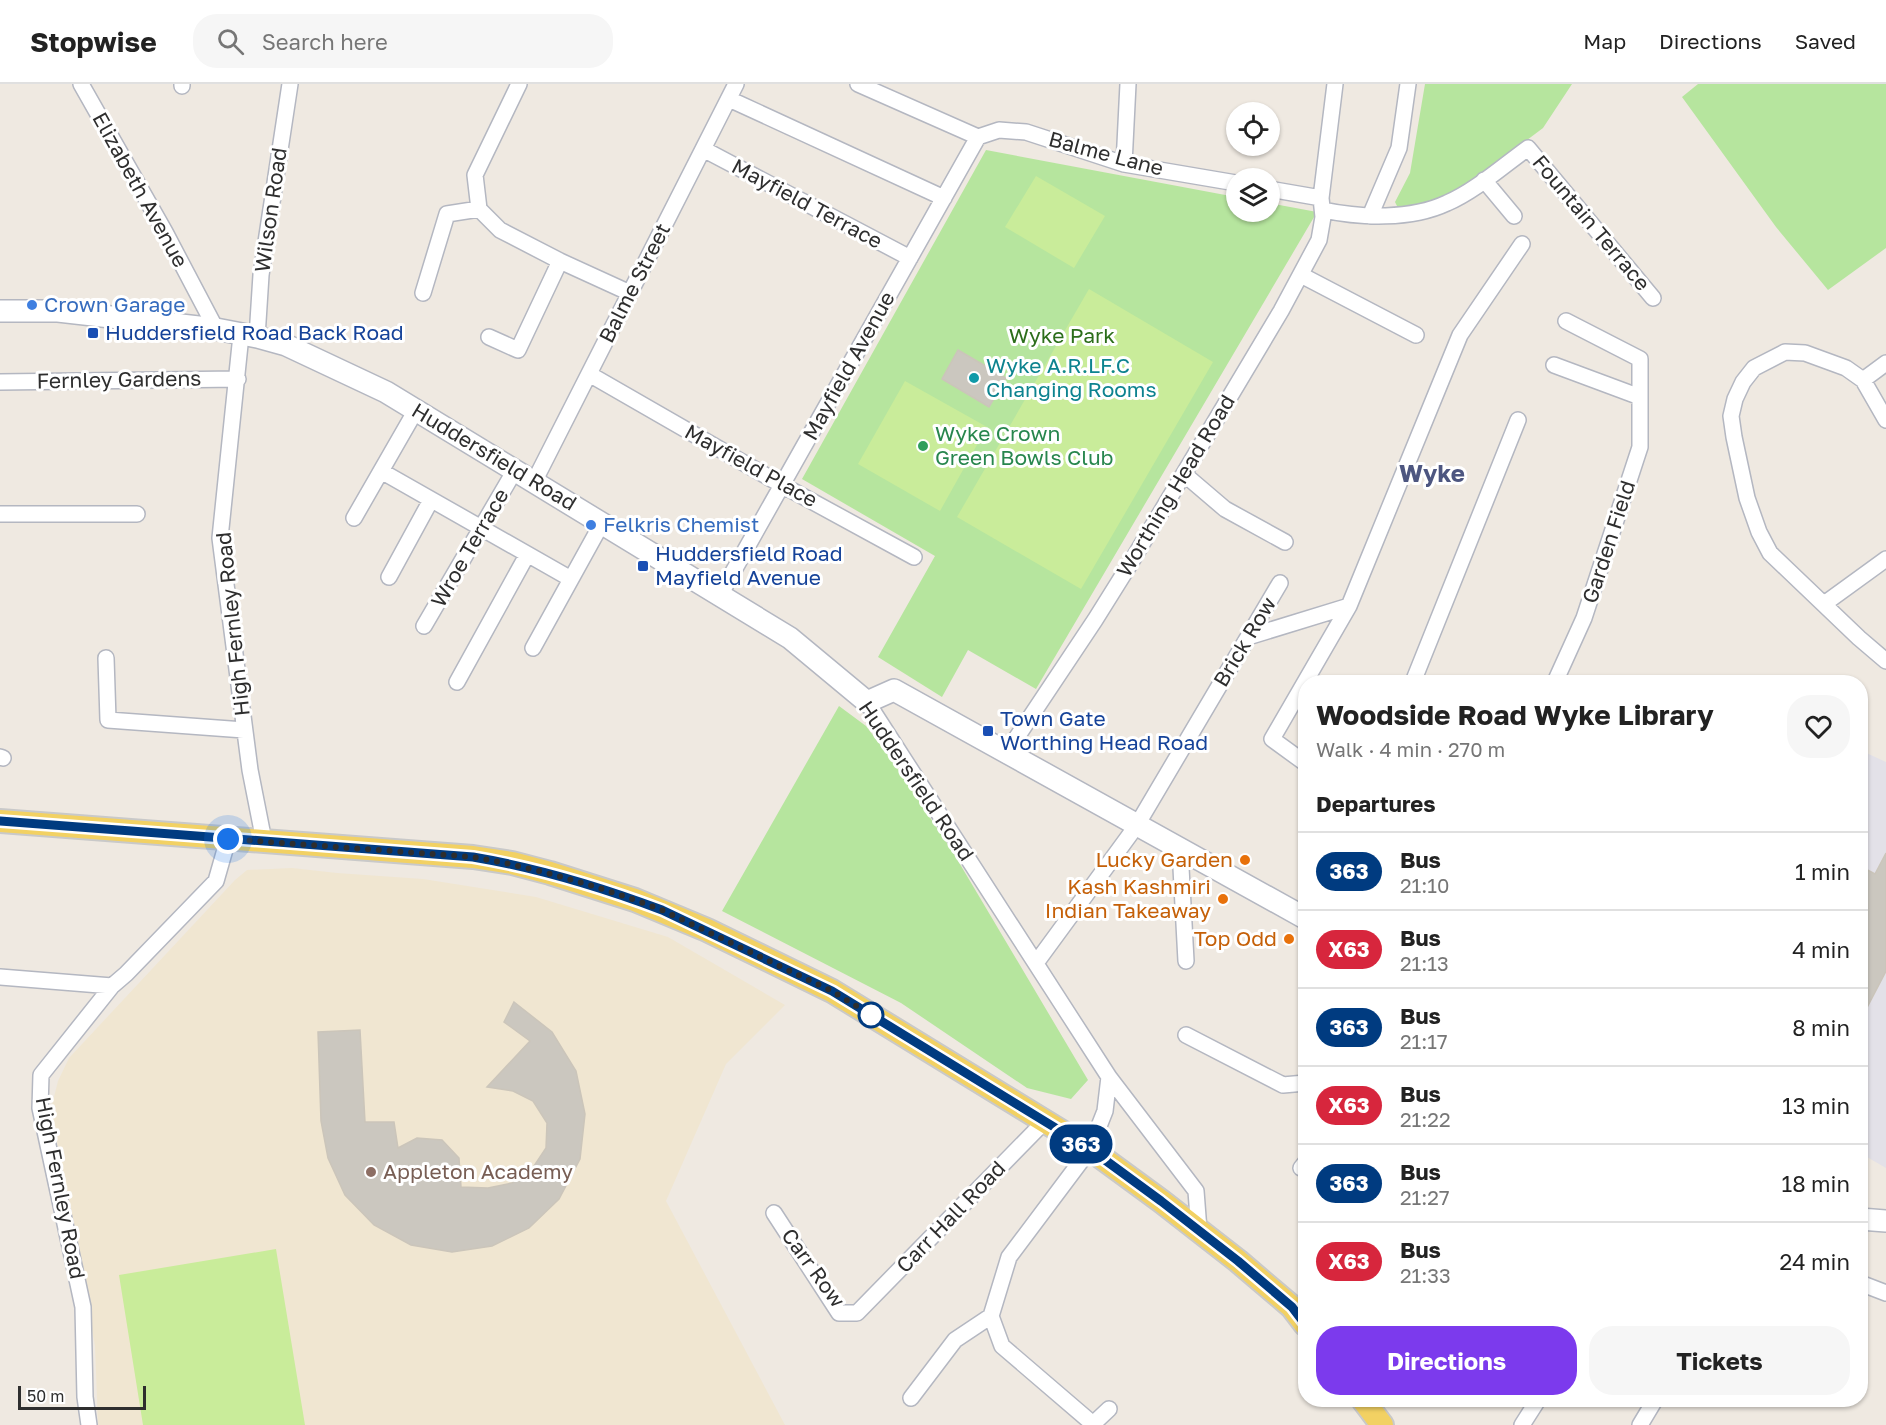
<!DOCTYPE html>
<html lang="en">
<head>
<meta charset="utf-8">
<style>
	body { margin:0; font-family:"Golos Text",sans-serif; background:#f6f6f6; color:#222; height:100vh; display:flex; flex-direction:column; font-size:22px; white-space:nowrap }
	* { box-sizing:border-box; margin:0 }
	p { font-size:20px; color:#767676 }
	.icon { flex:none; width:33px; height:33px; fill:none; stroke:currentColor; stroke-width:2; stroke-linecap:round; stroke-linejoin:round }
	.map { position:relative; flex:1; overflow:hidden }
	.side { position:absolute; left:1298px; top:591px; width:570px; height:732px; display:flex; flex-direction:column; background:#fff; border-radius:24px; box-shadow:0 2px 4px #0004 }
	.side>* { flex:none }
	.badge { padding:0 12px; border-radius:20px; font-size:21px; line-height:39px }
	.controls { position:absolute; left:1226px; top:18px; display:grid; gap:12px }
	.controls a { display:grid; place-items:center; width:54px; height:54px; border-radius:50%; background:#fff; box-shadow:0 2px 4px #0004; font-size:30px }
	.scale { position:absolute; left:18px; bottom:15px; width:128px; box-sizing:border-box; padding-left:6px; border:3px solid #2e2e2e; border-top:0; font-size:16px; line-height:21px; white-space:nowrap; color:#2e2e2e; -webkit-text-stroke:4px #fff; paint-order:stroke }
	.you { position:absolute; width:30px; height:30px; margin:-15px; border:4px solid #fff; border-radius:50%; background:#1a73e8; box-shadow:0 0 0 9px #1a73e833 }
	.map>.badge { position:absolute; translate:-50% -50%; box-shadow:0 0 0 3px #fff }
	h2 { padding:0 18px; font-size:22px; line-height:54px }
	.round { display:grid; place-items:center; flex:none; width:63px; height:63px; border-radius:24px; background:#f6f6f6 }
	.head { display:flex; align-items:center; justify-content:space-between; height:102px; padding:0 18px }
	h1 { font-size:28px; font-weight:700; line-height:45px }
	.action { display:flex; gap:12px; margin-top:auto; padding:12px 18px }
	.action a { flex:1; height:69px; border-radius:24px; background:#7c3aed; color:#fff; font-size:24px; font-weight:700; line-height:69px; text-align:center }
	.action a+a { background:#f6f6f6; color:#222 }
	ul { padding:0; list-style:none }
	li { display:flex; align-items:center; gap:18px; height:78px; padding:0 18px; border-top:2px solid #e0e0e0 }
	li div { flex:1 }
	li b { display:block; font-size:22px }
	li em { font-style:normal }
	li .badge { min-width:66px; font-weight:700; text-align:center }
	header { display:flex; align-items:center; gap:36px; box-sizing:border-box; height:84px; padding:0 30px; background:#fff; border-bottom:2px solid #e0e0e0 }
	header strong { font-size:28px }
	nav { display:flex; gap:33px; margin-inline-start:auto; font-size:21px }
	.search { width:420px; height:54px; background:#f6f6f6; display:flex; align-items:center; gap:15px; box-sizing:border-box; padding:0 21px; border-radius:24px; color:#767676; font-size:22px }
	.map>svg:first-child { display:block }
	.industrial { fill:#e3e1e8 }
	.education { fill:#f0e6d1 }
	.green { fill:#b6e59e }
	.pitch { fill:#c9ec9a }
	.building { fill:#cbc7bf; stroke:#cbc5ba; stroke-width:1.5 }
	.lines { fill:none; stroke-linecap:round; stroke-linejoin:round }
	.minor-casing { stroke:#b4b7c1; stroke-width:18 }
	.secondary-casing { stroke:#b4b7c1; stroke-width:24 }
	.primary-casing { stroke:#c9c9c9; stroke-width:26 }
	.minor { stroke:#fff; stroke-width:15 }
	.secondary { stroke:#fff; stroke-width:21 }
	.primary { stroke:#f2d163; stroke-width:22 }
	.line-casing { stroke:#fff; stroke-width:14 }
	.line { stroke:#003b80; stroke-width:9 }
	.walk { stroke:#2e2e2e; stroke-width:6; stroke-dasharray:0 10.8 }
	.shop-dot { fill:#3f7fe0; stroke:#fff; stroke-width:2 }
	.transit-dot { fill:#1a4fb4; stroke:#fff; stroke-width:2 }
	.culture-dot { fill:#0f9aa8; stroke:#fff; stroke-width:2 }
	.leisure-dot { fill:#2e9e5b; stroke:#fff; stroke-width:2 }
	.food-dot { fill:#e8710a; stroke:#fff; stroke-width:2 }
	.stop-dot { fill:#fff; stroke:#003b80; stroke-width:3 }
	.education-dot { fill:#8d6e63; stroke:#fff; stroke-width:2 }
	.labels { text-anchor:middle; stroke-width:6; stroke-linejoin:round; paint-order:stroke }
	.street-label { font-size:21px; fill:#2e2e2e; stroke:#fff }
	.shop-label { font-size:21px; fill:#366cbe; stroke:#fff; text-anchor:start }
	.transit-label { font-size:21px; fill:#164399; stroke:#fff; text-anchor:start }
	.park-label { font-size:21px; fill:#2c6e1b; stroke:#fff }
	.culture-label { font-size:21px; fill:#0d838f; stroke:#fff; text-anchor:start }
	.leisure-label { font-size:21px; fill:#27864d; stroke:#fff; text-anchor:start }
	.food-label { font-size:21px; fill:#c56008; stroke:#fff; text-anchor:end }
	.education-label { font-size:21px; fill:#785e54; stroke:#fff; text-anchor:start }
	.quarter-label { font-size:24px; font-weight:bold; fill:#4d5680; stroke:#fff }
</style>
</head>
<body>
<header>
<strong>Stopwise</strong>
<div class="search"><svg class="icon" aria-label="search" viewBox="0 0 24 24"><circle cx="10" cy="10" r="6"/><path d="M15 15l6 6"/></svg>Search here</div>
<nav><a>Map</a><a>Directions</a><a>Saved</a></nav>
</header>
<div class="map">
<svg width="1886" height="1341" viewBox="0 0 1886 1341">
	<rect width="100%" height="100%" fill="#efe9e1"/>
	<path class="industrial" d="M1862,667L1886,678V1084L1860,1069V670Z"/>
	<path class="education" d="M292,784L337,789L423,795L536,813L668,853L785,921L726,980L666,1117L785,1341H98L95,1262L51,1025L58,997L69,974L235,796L247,786Z"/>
	<path class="green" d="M1425,0H1572L1543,44L1476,94L1440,115L1420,122H1397L1395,118L1410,89Z
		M1698,0H1886V164L1828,206L1776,143L1682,13Z
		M986,66L1236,113V128H1269V119L1317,128L1036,605L968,566L942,613L878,573L935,472L802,395Z
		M839,622L866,642L891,675L951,765L1088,996L1071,1015L1027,1004L901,919L722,827Z"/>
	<path class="pitch" d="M1036,92L1105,132L1074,184L1005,143Z
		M1089,205L1213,278L1081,505L957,433Z
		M905,297L987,343L940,427L858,380Z
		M276,1165L305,1341H143L119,1191Z"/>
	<path class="building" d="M958,266L1006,294L989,323L942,295Z
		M1886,769V887L1860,937V782L1875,790Z
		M514,918L552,948L576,987L585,1030L580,1075L559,1115L529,1144L492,1162L452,1168L411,1161L374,1141L345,1111L328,1074L321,1037L318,948L360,946L365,1038H394L398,1064L417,1054L442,1056L459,1074L461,1103L488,1104L512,1099L532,1085L546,1064L547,1039L533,1017L513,1007L487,1003L530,957L504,938Z"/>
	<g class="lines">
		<defs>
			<path id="minor" d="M81,0L165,148L216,245
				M519,0L475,91L479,125L500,146L560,177L630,209
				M858,0L978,53
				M182,2V0
				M729,15L944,114
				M978,53L999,46L1026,48L1124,80L1236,99
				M703,65L910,174
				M1124,80L1128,0
				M1484,96L1514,132
				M1269,105L1321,114
				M1323,126C1361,134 1411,136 1447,119C1475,107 1503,82 1528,64L1653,214
				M1370,132L1399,64L1408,0
				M1301,191L1416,251
				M423,209L447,130L479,125
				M241,251L220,454L250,686L264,757
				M257,253L261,191L290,0
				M489,253L518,266L560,177
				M1554,281L1640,313
				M589,290L782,401L914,473
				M1863,296L1886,279
				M0,298L238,295
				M1886,336L1863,296L1846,284L1805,269L1785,268L1754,284L1743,298L1735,315L1731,332L1734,353L1747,414L1759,448L1770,469L1859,554L1886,577
				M381,387L571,495
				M1184,390L1225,425L1285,458
				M534,398L736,0
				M0,430H137
				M354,434L416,326
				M389,493L431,416
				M720,511L978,53
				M1824,520L1886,475
				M424,542L515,386
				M1248,553L1349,522L1460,251L1522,160
				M533,564L602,439
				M106,574L108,636L244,646
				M457,598L527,471
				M1413,598L1518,336
				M1555,598L1584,534L1640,363V275L1566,237
				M867,618L1109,993L1105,1027L1090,1065L1009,1173L991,1232L1002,1262L1093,1340
				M1007,668L1095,536L1130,480L1281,227L1319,156L1323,133L1321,114L1335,0
				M0,673L3,674
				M1305,679L1272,655L1349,522
				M1180,765L1186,877
				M1036,879L1137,741L1280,499
				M0,893L112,902
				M1186,951L1283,1001L1305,999
				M1109,993L1196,1107L1199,1146
				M1301,1084L1305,1079
				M774,1129L839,1229H857L1045,1037
				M1860,1199L1886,1209
				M911,1314L955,1256L991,1232
				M89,1341L85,1313L83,1223L40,1024L41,991L112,902L126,890L216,797L228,755
				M1092,1341L1109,1325
				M1522,1341L1538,1316
				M1640,1341L1655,1316"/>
			<path id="secondary" d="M0,227H58L216,245L257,253L286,261L386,308L790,554L867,618L894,606L1305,834
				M1860,1135L1886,1137"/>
			<path id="primary" d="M0,737L473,773L512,779L550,789L635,816L707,846L832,907L1090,1065L1161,1117L1238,1177L1292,1223L1305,1240
				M1363,1316L1382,1341"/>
		</defs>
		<use href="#minor" class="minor-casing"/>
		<use href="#secondary" class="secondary-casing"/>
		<use href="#primary" class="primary-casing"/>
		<use href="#minor" class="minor"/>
		<use href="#secondary" class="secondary"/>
		<use href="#primary" class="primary"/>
	</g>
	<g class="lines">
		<defs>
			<path id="line" d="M0,737L473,773C538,784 601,803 662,826L832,907L1090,1065L1161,1117L1238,1177L1292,1223L1305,1240"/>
		</defs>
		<use href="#line" class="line-casing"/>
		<use href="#line" class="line"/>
		<path class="walk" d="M228,755L473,773C538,784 601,803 662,826L832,907L871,931"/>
	</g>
	<g class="shop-dot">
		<circle cx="32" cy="221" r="6"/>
		<circle cx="591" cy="441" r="6"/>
	</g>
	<g class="transit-dot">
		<rect x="87" y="243" width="12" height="12" rx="3"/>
		<rect x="637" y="476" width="12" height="12" rx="3"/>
		<rect x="982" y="641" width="12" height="12" rx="3"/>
	</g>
	<circle class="culture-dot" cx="974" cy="294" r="6"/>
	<circle class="leisure-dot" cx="923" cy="362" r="6"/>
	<g class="food-dot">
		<circle cx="1245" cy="776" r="6"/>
		<circle cx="1223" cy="815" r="6"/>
		<circle cx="1289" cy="855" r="6"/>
	</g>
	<circle class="stop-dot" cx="871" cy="931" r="12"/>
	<circle class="education-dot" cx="371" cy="1088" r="6"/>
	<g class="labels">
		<g class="street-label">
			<text transform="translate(1106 70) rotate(15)" y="7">Balme Lane</text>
			<text transform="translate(140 106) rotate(61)" y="7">Elizabeth Avenue</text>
			<text transform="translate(807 120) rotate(28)" y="7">Mayfield Terrace</text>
			<text transform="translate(271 126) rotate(-82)" y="7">Wilson Road</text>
			<text transform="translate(1591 139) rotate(50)" y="7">Fountain Terrace</text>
			<text transform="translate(635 199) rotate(-63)" y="7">Balme Street</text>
			<text transform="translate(849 282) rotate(-61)" y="7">Mayfield Avenue</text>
			<text transform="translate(119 296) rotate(-1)" y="7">Fernley Gardens</text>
			<text transform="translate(494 373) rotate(31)" y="7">Huddersfield Road</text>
			<text transform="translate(751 382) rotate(29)" y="7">Mayfield Place</text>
			<text transform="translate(1176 402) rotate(-59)" y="7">Worthing Head Road</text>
			<text transform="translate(1609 458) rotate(-72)" y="7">Garden Field</text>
			<text transform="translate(470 464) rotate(-60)" y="7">Wroe Terrace</text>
			<text transform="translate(233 540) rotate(-96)" y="7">High Fernley Road</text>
			<text transform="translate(1245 558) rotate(-59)" y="7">Brick Row</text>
			<text transform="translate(916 697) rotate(56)" y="7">Huddersfield Road</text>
			<text transform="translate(60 1104) rotate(79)" y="7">High Fernley Road</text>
			<text transform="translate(951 1133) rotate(-46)" y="7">Carr Hall Road</text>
			<text transform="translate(813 1184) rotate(54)" y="7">Carr Row</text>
		</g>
		<g class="shop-label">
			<text x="44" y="228">Crown Garage</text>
			<text x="603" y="448">Felkris Chemist</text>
		</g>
		<g class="transit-label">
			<text x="105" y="256">Huddersfield Road Back Road</text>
			<text x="655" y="477">Huddersfield Road<tspan x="655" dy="24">Mayfield Avenue</tspan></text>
			<text x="1000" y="642">Town Gate<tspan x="1000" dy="24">Worthing Head Road</tspan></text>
		</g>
		<g class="park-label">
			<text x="1062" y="259">Wyke Park</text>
		</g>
		<g class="culture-label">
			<text x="986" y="289">Wyke A.R.LF.C<tspan x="986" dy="24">Changing Rooms</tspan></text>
		</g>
		<g class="leisure-label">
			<text x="935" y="357">Wyke Crown<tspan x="935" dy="24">Green Bowls Club</tspan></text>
		</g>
		<g class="food-label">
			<text x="1233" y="783">Lucky Garden</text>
			<text x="1211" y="810">Kash Kashmiri<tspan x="1211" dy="24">Indian Takeaway</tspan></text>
			<text x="1277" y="862">Top Odd</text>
		</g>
		<g class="education-label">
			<text x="383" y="1095">Appleton Academy</text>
		</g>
		<g class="quarter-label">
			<text x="1432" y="398">Wyke</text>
		</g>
	</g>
</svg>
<div class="controls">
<a><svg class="icon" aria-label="locate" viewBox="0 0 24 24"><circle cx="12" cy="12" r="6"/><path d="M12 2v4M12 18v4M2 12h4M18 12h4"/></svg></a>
<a><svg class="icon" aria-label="layers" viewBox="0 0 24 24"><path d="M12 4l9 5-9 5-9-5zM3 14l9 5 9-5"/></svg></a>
</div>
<div class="scale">50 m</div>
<div class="you" style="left:228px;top:755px"></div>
<b class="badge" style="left:1081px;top:1060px;background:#003b80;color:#fff">363</b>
<section class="side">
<div class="head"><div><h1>Woodside Road Wyke Library</h1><p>Walk · 4 min · 270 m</p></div><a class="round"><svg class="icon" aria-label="heart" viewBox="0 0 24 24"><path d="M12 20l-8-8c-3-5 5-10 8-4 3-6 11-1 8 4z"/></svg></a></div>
<h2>Departures</h2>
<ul>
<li><span class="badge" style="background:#003b80;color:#fff">363</span><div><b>Bus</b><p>21:10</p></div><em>1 min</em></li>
<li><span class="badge" style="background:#d7263d;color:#fff">X63</span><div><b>Bus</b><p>21:13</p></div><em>4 min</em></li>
<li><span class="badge" style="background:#003b80;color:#fff">363</span><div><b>Bus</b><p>21:17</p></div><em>8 min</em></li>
<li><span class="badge" style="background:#d7263d;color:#fff">X63</span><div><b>Bus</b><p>21:22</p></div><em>13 min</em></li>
<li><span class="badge" style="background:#003b80;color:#fff">363</span><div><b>Bus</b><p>21:27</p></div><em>18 min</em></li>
<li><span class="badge" style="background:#d7263d;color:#fff">X63</span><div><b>Bus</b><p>21:33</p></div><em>24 min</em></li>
</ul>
<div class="action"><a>Directions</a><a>Tickets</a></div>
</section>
</div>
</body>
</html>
